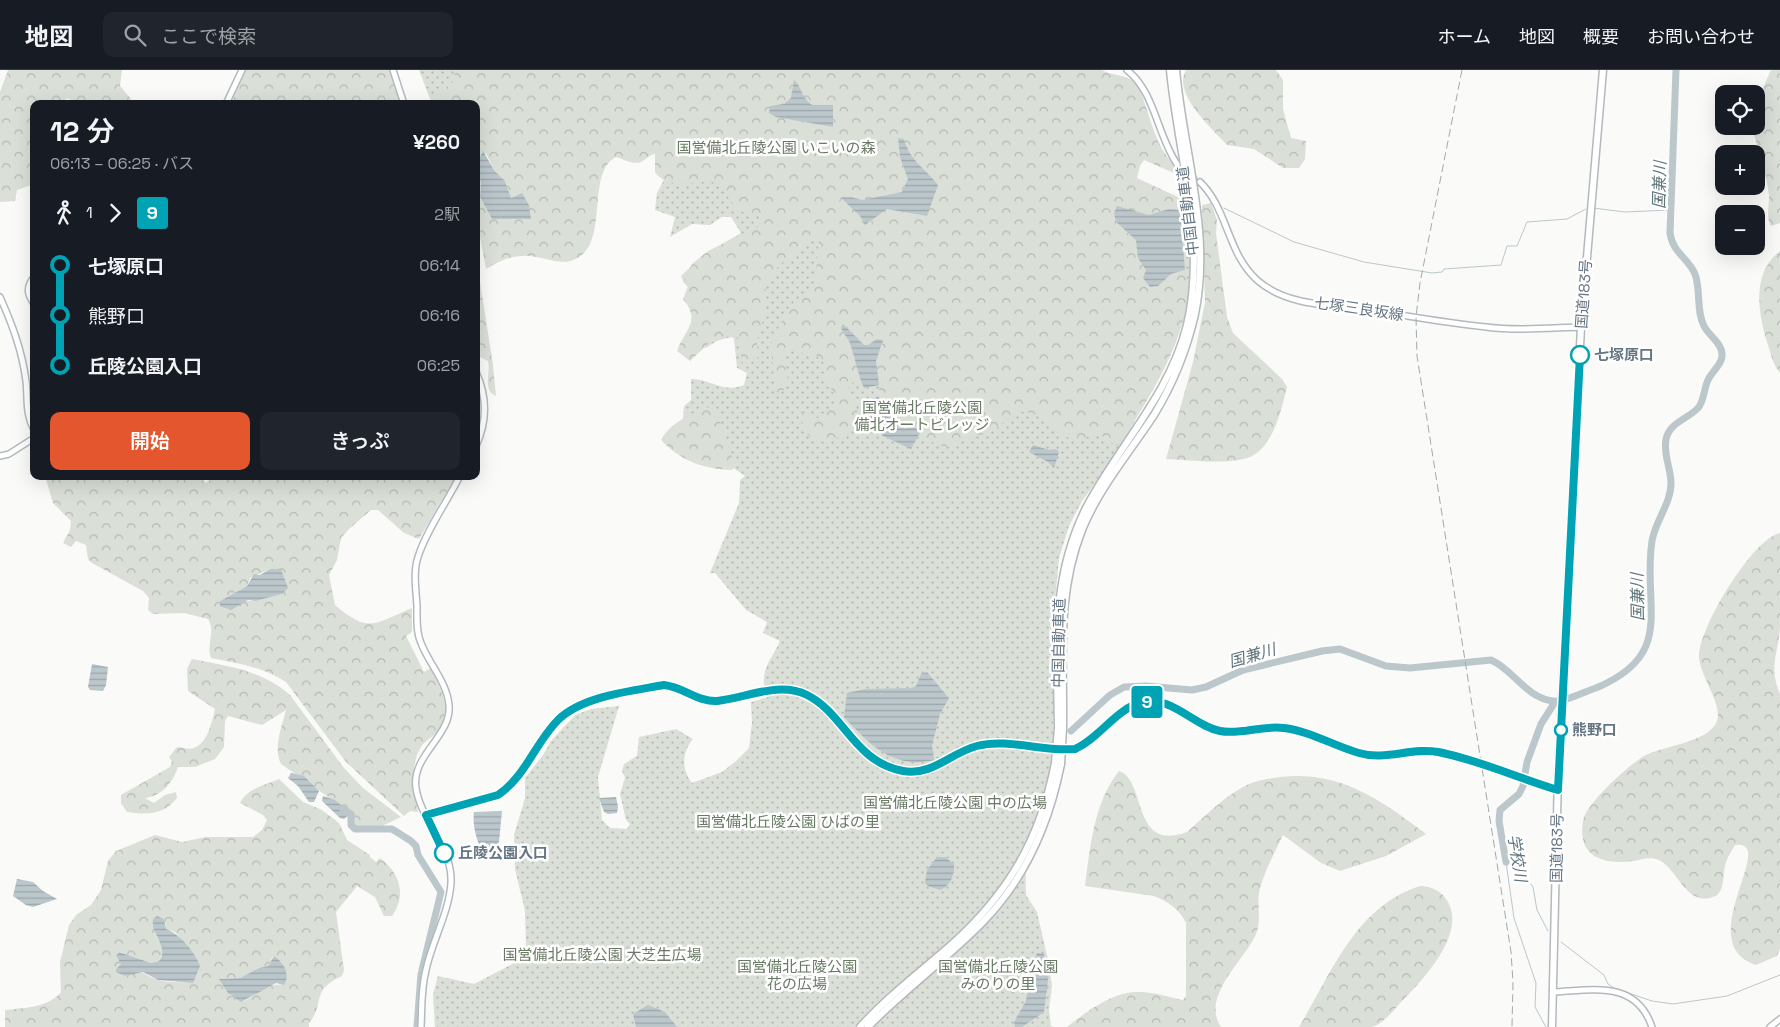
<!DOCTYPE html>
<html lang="ja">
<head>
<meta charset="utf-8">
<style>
	body { margin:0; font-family:"Space Grotesk","Noto Sans JP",sans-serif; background:#20242c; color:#f1f3f6; height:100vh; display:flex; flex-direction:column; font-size:19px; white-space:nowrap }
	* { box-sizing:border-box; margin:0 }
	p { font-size:16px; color:#9ea1a6 }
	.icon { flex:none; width:28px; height:28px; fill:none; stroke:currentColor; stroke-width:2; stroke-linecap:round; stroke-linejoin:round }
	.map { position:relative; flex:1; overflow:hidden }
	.side { position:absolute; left:30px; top:30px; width:450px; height:380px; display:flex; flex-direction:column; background:#171b24; border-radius:10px; box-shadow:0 5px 20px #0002 }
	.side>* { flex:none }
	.badge { padding:0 10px; border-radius:4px; font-size:18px; line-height:32px }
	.controls { position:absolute; left:1715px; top:15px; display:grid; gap:10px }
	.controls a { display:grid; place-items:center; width:50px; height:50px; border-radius:10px; background:#171b24; box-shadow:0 5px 20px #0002; font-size:25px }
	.map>.badge { position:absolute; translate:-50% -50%; box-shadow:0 0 0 2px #fff }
	.legs { display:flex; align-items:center; gap:8px; height:55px; padding:0 20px; font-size:16px }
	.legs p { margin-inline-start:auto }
	.overview { display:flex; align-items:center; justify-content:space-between; height:85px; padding:0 20px }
	h1 { font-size:28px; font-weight:600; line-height:38px }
	.action { display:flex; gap:10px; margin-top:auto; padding:10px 20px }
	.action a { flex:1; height:58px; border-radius:10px; background:#e4572e; color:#fff; font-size:20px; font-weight:600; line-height:58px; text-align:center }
	.action a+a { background:#20242c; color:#f1f3f6 }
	ul { padding:0 20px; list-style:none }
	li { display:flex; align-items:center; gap:18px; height:50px; font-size:19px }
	li i { display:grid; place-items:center; width:8px; height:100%; margin:0 6px; background:currentColor }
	li i::after { content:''; width:12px; height:12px; margin:-6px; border:4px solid; border-radius:50%; background:#171b24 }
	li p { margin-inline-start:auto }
	li:first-child i { background:linear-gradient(#0000 50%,currentColor 0) }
	li:last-child i { background:linear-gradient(currentColor 50%,#0000 0) }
	header { display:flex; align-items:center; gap:30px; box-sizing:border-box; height:70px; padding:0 25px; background:#171b24; border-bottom:1px solid #363941 }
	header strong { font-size:24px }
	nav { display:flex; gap:28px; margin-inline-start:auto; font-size:18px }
	.search { width:350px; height:45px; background:#20242c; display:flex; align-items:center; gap:12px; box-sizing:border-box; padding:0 18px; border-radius:10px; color:#9ea1a6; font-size:19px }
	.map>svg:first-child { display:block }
	.green { fill:url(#green-dots) }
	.forest { fill:url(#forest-crowns); fill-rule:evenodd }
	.water { fill:url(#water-rules) }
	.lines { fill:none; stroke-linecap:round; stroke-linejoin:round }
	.stream { stroke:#bbc7cb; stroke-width:1 }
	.river { stroke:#bbc7cb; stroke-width:7 }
	.secondary-tunnel { stroke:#d5d9db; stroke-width:5; stroke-dasharray:5 2.5; stroke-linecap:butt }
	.secondary-casing { stroke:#b3babf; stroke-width:8 }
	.highway-casing { stroke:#b4b9bd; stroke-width:9 }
	.secondary { stroke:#fff; stroke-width:5 }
	.highway { stroke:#fff; stroke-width:6 }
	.rail { stroke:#a2aab0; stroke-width:1; stroke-dasharray:8 4; stroke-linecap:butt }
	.highway-bridge-casing { stroke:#b4b9bd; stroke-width:9; stroke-linecap:butt }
	.highway-bridge { stroke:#fff; stroke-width:6 }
	.line-1-casing { stroke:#fff; stroke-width:11 }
	.line-1 { stroke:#00a3b4; stroke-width:8 }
	.stop-1-dot { fill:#fff; stroke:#00a3b4; stroke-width:2.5 }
	.labels { text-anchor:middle; stroke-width:5; stroke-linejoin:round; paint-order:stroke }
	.park-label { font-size:15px; fill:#687a64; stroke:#fff }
	.street-label { font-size:15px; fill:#657683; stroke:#fff }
	.stop-label { font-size:15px; font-weight:bold; fill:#657683; stroke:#fff; text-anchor:start }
	.water-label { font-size:16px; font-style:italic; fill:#60757c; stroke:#fff }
</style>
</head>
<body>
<header>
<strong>地図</strong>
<div class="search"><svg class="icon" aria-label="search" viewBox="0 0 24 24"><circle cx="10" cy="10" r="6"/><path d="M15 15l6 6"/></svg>ここで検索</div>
<nav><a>ホーム</a><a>地図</a><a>概要</a><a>お問い合わせ</a></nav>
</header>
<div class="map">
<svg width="1780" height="957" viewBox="0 0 1780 957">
	<defs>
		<pattern id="green-dots" width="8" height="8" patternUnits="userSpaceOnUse" patternTransform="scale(1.25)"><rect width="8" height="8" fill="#dadfd7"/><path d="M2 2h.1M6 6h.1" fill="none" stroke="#b4b9b4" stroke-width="1.8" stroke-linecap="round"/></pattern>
		<pattern id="forest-crowns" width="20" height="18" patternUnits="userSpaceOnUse" patternTransform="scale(1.25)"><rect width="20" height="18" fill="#dadfd7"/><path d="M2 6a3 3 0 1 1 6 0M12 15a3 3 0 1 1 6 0" fill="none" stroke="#b4b9b4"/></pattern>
		<pattern id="water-rules" width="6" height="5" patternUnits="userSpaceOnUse" patternTransform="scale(1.25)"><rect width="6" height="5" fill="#bbc7cb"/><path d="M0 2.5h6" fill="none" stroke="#9ca6aa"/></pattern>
	</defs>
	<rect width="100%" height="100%" fill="#fafaf8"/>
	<path class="green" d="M419,0H1089L1138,111L1185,138L1191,181V212L1184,249L1174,274L1130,360L1107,397L1082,431L1069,456L1059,488L1051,573L1054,639L1052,693L1037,752L1025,779L1026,825L1037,842L1049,894L1052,916L1049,940L1051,956L1054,957H435L433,924L438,906L474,914L522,889L526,879L525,841L515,799L514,765L525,728V708L543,685L551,671L575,645L591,639L619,636L598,707L602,750L610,758L627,759L630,754L626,750L620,724L625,708L622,701L624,694L637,686L639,667L676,659L693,669C682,682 681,699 692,713L722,702L735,692L749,678L752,653L751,632L768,627L778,619H769L764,615C762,596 774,586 780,571L763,563L767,552L746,540L715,503H710L739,433L740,410L745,406L682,363L684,336L691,330V309C708,308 725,324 744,315L747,303L737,298L734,269L732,267L719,270L705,278L702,274L691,220L684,213L681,206L703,185L741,163L731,147H722L710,155L692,154L670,167L675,147L655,140L657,123L666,106L668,72L476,34H432Z"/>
	<path class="forest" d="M8,0H122L120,16L131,29L129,34H77L67,28L63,34H34V114L17,120L15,131L0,132V22Z
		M246,0H389L400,34H231Z
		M455,0H1102C1111,6 1126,4 1134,12C1141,19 1144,31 1147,40C1154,62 1160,82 1177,98L1174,103L1144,90L1140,96L1137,108L1180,128L1182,133L1180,140C1169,135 1163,143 1152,145C1142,146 1130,141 1121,136L1115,137C1111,156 1128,156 1135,170C1137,174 1136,181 1138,186C1140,191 1144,194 1146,200L1143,208L1150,217L1171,204L1185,200C1201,248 1145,338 1117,376L1101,365C1090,364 1078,372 1067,367C1051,359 1041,341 1021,342C1010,343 1002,356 993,361C987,365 980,364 974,366C945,377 952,383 921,366V361L905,359L885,341L879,327V308L876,291L883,270L877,269L868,275H864L846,256L845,266L849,270L860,308L858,311L847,314L857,340L858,352L841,367L818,373C805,364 800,355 803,340C819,356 826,345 836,331C833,317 822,308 824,293L816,285L791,281L784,289C784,303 795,312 780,323L775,322L771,276L774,265L793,233L808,224L815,215L819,169H814L800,182L780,194L766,213L764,247L757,270L758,287L754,291L744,295L741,290V272L734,264L708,274L690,291L677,281C684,260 702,252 683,229L689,214L684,211L692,194L708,181L760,156L763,145L747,144L737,139L718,113C697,108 670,123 655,102V84C648,85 646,90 641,92C633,95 623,89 616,87C588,101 606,161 584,183C565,202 543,184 522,186C509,186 496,193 486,199L476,146V34H437L435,26L453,12ZM798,13L801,25L812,35H833V57L819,54L775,35L788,32L791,28V17ZM904,69C910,90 925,98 938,115L926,145L887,139L879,143L868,155L863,154L851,127L862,130L902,122L908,109L900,87ZM486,83L494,100L505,111L511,129L517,124L492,149L480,127L481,114L478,93Z
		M1186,0H1276L1283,10V39L1291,68L1306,71L1305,89L1299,98H1283L1254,79L1227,75C1212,58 1172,24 1186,0Z
		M1771,0H1780V153L1771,156C1766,149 1769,135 1769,126C1767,103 1758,80 1752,57L1756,56V33Z
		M1211,133L1217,150L1216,163L1227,247L1233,263L1282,309L1287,317C1282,338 1274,373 1254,385C1235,396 1189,390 1166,389L1193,292L1205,232L1202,135Z
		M1780,181V303C1773,294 1771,285 1768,275C1758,244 1751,203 1780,181Z
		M476,186L493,295L496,326C482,320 491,302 488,291L476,285L479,270L476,257Z
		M706,337L716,340L735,396L732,400C703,399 681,391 661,370C670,353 690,345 706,337Z
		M45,406H199L206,413L215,406H456L419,469L404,463L378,440H371L349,459L341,468L337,490L329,505L335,535C370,565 375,553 412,538V562L406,566L424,602L431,598C441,619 453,639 438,661C434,667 425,670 421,677C409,697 414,720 418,742L410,741L404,746L346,692L286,612C263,597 237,593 211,588C206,575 216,562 208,549L184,543L153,544L148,540L149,528L143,521L92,493L88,489L86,475L76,471L71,477L63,473L70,460L71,451L53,433ZM270,499L282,524L256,531H220L247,516L250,508Z
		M1780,463C1780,494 1780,525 1780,556C1779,582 1768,596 1780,624V878L1777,886L1756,895C1690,874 1780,769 1735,775C1732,780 1728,786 1726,792C1722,802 1726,821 1715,826C1687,839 1678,799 1659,790C1650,786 1641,790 1633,791C1603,795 1577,787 1583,751C1586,733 1628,696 1644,686C1662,676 1710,672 1717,651C1723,634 1699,605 1699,586C1699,558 1752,469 1780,463Z
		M192,589C227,596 262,600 290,625L344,698L363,718L401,747L380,757L360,759L351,752V743L281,694C273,678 282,656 286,640L262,655L228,646L225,651L224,677L215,689L195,697H178C173,712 162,726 145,728L154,733L165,725L176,722L177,728C164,745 146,745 127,742L121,733V725L170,697L172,691L169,687L177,677C182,677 189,680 194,678C208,673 212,651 215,639L188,621L187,599Z
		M1119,701C1147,710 1131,783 1187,762C1204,747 1223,728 1243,717C1255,710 1267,709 1280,707C1340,700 1381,730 1426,764L1386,786L1340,801L1321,793L1283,765C1275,782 1265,800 1260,818C1256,833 1262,850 1256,864C1245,890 1200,926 1221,957H1067C1086,942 1111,923 1136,922C1152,921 1168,927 1183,930L1186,926V853C1179,839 1169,832 1154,826L1085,816C1090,778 1094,732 1119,701Z
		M279,709L303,732L322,740L339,753L347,770L370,785V787L376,792L380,788C400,803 407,825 392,846H384L375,827L357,816L336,842L344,900L342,906C309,921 326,933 309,953V957H5V940C22,938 49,938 61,922L60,892L69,855L76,845L91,835L101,820L108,791L116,781L155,765L182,772L206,767H253L262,760L267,750L263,745L240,733C247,718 266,715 279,709ZM165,852L166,859L175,862L191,881L190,912C184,913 164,912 158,910C140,905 148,898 125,906L116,899L121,894L116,886L119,882L151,893L159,891L164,880L155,864ZM273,886L284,915C268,912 257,924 244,931L230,925L220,909L240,908L259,898L268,896Z
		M1420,816C1432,817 1441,820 1448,832C1466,864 1423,910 1401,932C1394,940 1383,954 1372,957C1361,957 1314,957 1299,957C1332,903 1355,837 1420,816Z"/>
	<path class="water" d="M794,10C801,15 801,27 812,35H833V57L776,47L769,43L770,36L784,34L791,28Z
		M898,68L904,69C909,90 925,98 938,115L927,146L887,139L865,155L860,146L841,128L851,127L862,130L902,122L908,109L900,87Z
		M483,81L494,100L505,111L511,128L522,123L529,135L531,149H492L480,127L481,114L477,93Z
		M1117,136L1149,145L1169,139L1180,140L1185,200L1171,204L1158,216L1150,217L1143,208L1146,200L1138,188L1136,170L1116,152L1114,143Z
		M843,254L864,275H868L877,269L883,270L876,291L879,315L864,318C857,302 855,286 849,271C847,266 842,263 841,257Z
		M879,327C885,340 892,351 905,359L910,355L921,361L911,379L883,366L876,358L871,351L870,329Z
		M1033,375L1049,380L1056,379L1059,382L1054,398L1048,392L1029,382Z
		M270,499H281L288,518L282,524L256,531L248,530L231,540L220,536V531L247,516L254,504L260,505Z
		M92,594L108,597L106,615L103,621L90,620L88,617Z
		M927,602L949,628L940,644L932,675L934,690C894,700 870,675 844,647L847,623L865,619L911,618L916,616L921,604Z
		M291,703L304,706L319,721L314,732H309L298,716L288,708Z
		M323,726L335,730L351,743L344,749L340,748L322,731Z
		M616,727L618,737L617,743L608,744L604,742L599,728Z
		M502,741L499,772L489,785L484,784C477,773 472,755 474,742Z
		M937,787H945L954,794C955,804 950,817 940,820L928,816L925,813L927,800Z
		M17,809L33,812L43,821L57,829L33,837L26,835L13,826Z
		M157,846L164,849L166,859C180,864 195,882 200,896L193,913L158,910L143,902L125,906L116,902V899L121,894L116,886L119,882L151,893L159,891C170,877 150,865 153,849Z
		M1037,883L1044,884L1048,910L1044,942L1022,957H1015L1014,952L1026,931L1031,900Z
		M274,886C283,892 291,904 284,915L276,913L241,932L228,923L219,909L240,908L259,898L268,896Z
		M648,935L665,942L677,957H636L633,944Z"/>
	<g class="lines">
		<path class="stream" d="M1224,138L1294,172L1364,192L1432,203L1442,202L1444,199L1501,195L1507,176H1517L1527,152L1567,149L1586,139
			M1593,138L1625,142L1670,140
			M1506,792L1514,848L1536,913L1535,937L1546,957
			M1507,793L1518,797L1533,817L1537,840L1548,861
			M1561,872L1604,905L1608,914L1614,918L1652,931L1673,934L1727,926L1780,905"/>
		<path class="river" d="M1071,661L1110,625L1124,617L1146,616L1192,620L1206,617L1243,600L1322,581L1340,579L1386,596L1410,598L1491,590C1514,600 1526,628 1553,631C1562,633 1586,621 1596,618C1677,584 1642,537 1652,471C1655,451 1671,434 1671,413C1671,399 1663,384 1666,369C1670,352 1688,349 1698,338C1704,332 1704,318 1708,310C1712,301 1723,294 1722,284C1722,273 1709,266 1704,256C1696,241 1701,220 1695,204C1688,187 1673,184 1670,163L1676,0
			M343,739L351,744V755L355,759H392L411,771L416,776L418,785L441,822L422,900
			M1506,792L1499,751L1500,740L1519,724L1523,716L1527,692L1541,654L1555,632
			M417,957L421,904"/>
		<path class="secondary-tunnel" d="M1177,94L1200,112"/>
		<defs>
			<path id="secondary" d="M393,0L404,34
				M1127,0C1155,22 1157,65 1177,94
				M226,34L242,0
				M1200,112C1228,139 1227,183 1257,210C1286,236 1331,235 1369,240C1408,246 1447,253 1486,257C1517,261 1549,258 1581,257
				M34,207C26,217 27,224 34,234
				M0,227C12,254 22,280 26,311C28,329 25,343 34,360
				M476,302C487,326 487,352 476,376
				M0,386L9,384L34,368
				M426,745L498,725C526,706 535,673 558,650C582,626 631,622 664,615C683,617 698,632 717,631C746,628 779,611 807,625C844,643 854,692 903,701C933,706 950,683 977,676C1008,668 1043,682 1075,679C1100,668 1116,638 1143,632C1172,626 1194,656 1220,661C1241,665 1262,655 1284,658C1310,661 1334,676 1359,683C1385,691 1412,677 1438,682C1479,690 1519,708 1558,720
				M1553,922C1594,920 1636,910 1652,957
				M421,957C422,938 421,919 426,900C432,871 449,843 451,813C453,778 421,751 416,718C411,685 452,666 449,635C447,612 429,594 421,573C416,562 417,548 417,536C416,520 413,502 418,487C427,459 447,432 460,406
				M1770,957L1780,949"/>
			<path id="highway" d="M1058,658C1057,580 1050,508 1087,436C1120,374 1170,324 1187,255C1207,170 1178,85 1170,0
				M1063,658C1064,589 1056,526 1082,460C1099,418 1129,383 1154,345C1173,314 1187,279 1195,244C1212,163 1183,80 1176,0
				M860,957C887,927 920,902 951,875C1009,823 1040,769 1055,693
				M868,957C904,920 947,889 983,852C1026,808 1049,754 1061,694
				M1552,957L1558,705L1581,257L1603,0"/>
		</defs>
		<use href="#secondary" class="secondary-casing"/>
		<use href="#highway" class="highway-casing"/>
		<use href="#secondary" class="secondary"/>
		<use href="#highway" class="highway"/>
		<path class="rail" d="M1462,0L1420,213L1416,247L1417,286L1511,882L1513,912L1512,957"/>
		<defs>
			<path id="highway-bridge" d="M1055,693L1058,658
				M1061,694L1063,658"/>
		</defs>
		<use href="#highway-bridge" class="highway-bridge-casing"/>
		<use href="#highway-bridge" class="highway-bridge"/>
	</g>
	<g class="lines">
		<defs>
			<path id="line-1" d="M444,783L426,745L498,725C526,706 535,673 558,650C582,626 632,621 664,615C683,617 698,632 717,631C746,628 779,611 807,625C844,643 854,692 903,701C933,706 950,683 977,676C1008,668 1043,682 1075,679C1100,668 1116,638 1143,632C1172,626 1194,656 1220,661C1241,665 1262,655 1284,658C1310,661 1334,676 1359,683C1385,691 1412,677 1438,682C1479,690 1518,708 1558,720L1580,285"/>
		</defs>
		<use href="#line-1" class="line-1-casing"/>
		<use href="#line-1" class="line-1"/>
	</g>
	<g class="stop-1-dot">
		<circle cx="1580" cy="285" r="9"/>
		<circle cx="1561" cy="660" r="6"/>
		<circle cx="444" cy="783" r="9"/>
	</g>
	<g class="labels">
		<g class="park-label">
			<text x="776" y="83">国営備北丘陵公園 いこいの森</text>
			<text x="922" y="343">国営備北丘陵公園<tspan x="922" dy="17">備北オートビレッジ</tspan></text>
			<text x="955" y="738">国営備北丘陵公園 中の広場</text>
			<text x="788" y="757">国営備北丘陵公園 ひばの里</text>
			<text x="602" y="890">国営備北丘陵公園 大芝生広場</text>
			<text x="797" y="902">国営備北丘陵公園<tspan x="797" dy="17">花の広場</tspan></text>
			<text x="998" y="902">国営備北丘陵公園<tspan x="998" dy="17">みのりの里</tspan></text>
		</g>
		<g class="street-label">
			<text transform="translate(1188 141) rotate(-97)" y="5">中国自動車道</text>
			<text transform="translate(1584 224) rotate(-86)" y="5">国道183号</text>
			<text transform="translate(1359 239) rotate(8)" y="5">七塚三良坂線</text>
			<text transform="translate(1059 573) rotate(-89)" y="5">中国自動車道</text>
			<text transform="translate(1557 778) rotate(-89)" y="5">国道183号</text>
		</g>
		<g class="stop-label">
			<text x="1594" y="290">七塚原口</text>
			<text x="1572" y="665">熊野口</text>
			<text x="458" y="788">丘陵公園入口</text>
		</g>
		<g class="water-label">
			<text transform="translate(1659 115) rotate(-89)" y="6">国兼川</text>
			<text transform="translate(1637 527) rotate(-91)" y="6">国兼川</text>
			<text transform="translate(1252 585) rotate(-16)" y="6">国兼川</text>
			<text transform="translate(1518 788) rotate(81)" y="6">学校川</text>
		</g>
	</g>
</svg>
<div class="controls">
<a><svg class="icon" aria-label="locate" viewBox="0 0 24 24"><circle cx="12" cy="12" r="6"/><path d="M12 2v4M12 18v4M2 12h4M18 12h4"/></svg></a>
<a>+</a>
<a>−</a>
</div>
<b class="badge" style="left:1147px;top:632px;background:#00a3b4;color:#fff">9</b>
<section class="side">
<div class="overview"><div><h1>12 分</h1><p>06:13 – 06:25 · バス</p></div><b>¥260</b></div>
<div class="legs"><svg class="icon" aria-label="walk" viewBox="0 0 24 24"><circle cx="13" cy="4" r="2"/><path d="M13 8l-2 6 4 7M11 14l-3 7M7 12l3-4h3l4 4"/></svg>1<svg class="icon" aria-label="forward" viewBox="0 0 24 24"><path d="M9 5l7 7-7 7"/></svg><b class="badge" style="background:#00a3b4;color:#fff">9</b><p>2駅</p></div>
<ul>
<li><i style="color:#00a3b4"></i><b>七塚原口</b><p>06:14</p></li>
<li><i style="color:#00a3b4"></i><span>熊野口</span><p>06:16</p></li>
<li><i style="color:#00a3b4"></i><b>丘陵公園入口</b><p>06:25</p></li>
</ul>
<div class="action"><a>開始</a><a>きっぷ</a></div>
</section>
</div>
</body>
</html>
